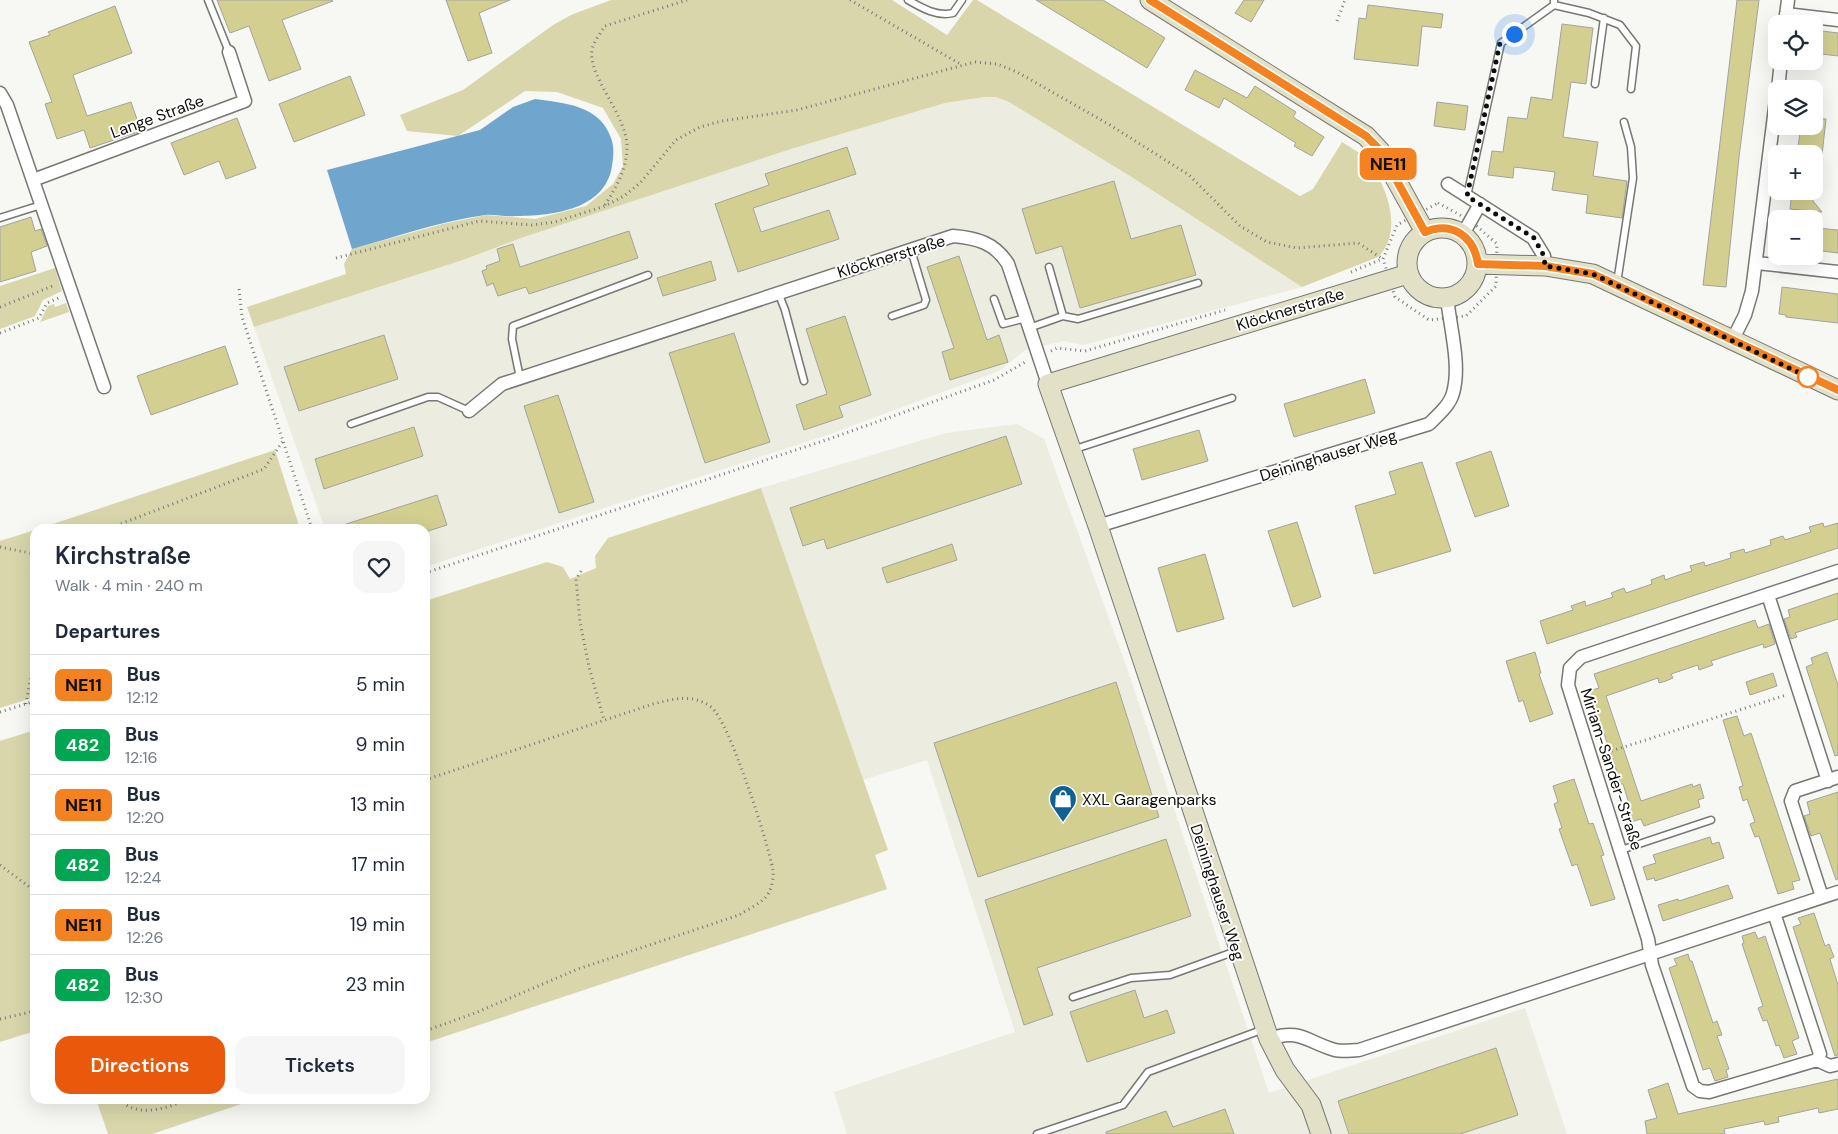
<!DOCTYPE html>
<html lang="en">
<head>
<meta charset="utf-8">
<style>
	body { margin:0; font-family:"DM Sans",sans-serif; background:#f6f6f7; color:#1f2937; height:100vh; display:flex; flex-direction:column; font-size:19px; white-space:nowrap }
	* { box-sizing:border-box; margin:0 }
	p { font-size:16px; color:#747a83 }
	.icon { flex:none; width:28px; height:28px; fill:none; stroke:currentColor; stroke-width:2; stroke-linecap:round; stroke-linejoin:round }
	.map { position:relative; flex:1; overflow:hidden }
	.drawer { position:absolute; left:30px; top:524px; width:400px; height:580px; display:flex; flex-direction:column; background:#fff; border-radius:15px; box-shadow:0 5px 20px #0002 }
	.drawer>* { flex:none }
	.badge { padding:0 10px; border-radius:8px; font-size:18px; line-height:32px }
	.tools { position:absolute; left:1768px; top:15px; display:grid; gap:10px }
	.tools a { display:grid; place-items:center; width:55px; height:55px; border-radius:10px; background:#fff; box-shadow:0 5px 20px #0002; font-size:25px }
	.you { position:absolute; width:25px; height:25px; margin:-12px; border:4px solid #fff; border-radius:50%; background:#1a73e8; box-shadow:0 0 0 8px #1a73e833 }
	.map>.badge { position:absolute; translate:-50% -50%; box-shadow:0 0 0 2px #fff }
	h2 { padding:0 25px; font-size:19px; line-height:45px }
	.round { display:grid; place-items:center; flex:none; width:52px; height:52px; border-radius:15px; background:#f6f6f7 }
	.head { display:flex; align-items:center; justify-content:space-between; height:85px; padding:0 25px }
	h1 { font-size:24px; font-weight:600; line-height:38px }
	.button { display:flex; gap:10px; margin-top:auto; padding:10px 25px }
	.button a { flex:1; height:58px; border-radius:15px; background:#ea580c; color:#fff; font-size:20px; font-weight:600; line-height:58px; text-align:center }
	.button a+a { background:#f6f6f7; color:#1f2937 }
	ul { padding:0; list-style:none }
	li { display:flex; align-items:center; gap:15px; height:60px; padding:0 25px; border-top:1px solid #e0e1e3 }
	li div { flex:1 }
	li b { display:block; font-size:19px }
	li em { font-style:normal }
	li .badge { min-width:55px; font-weight:700; text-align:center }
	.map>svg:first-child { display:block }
	.built { fill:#ecece0 }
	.green { fill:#d8d6aa }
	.water { fill:#70a5ce }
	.building { fill:#d2cf90; stroke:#a3a39f }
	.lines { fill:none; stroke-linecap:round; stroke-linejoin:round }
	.lane-casing { stroke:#777773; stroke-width:9 }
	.street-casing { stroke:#777773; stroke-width:15 }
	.secondary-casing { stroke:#777773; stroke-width:21 }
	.path { stroke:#797976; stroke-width:3; stroke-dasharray:1 4; stroke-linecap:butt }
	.lane { stroke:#fff; stroke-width:6 }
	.street { stroke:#fff; stroke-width:12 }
	.secondary { stroke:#e2e1c8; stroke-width:19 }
	.line-casing { stroke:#fff; stroke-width:11 }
	.line { stroke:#f58220; stroke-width:8 }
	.walk { stroke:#0d0d0b; stroke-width:5; stroke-dasharray:0 9 }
	.stop-dot { fill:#fff; stroke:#f58220; stroke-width:2.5 }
	.labels { text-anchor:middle; stroke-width:4; stroke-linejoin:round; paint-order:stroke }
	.street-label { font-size:16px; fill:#0d0d0b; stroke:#fffffe }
	.poi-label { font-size:16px; fill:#0d0d0b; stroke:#fffffe; text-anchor:start }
</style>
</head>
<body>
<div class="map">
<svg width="1838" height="1134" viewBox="0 0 1838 1134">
	<rect width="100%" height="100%" fill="#f7f7f3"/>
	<path class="built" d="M984,97H996L1009,102L1130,176L1302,287L1083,345L1063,341L1025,350L999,371L830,434L425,567V529H325L254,327L463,260L521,238L791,149L945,103Z
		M1017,424L1044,439L1128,671L1269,1093L1525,1008L1567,1134H847L834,1092L1015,1032L927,760L863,780L761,488L946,433Z"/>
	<path class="green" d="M611,0H892L947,35L973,0H977L1300,196L1313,189L1342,142C1349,147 1358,151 1364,157C1386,181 1405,231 1378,257L1302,287L1130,176L1009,102L996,97H984L945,103L791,149L521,238L463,260L254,327L247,307L346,274L344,264L352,249L443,224L486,215L535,219L586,206L613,184L623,166L621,139L603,108L557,92L525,91L458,136L407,131L400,115L463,90L553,25L571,15Z
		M55,268L62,291L43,300L35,316L0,329V286Z
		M66,303L69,312L40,322L48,306L54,304L55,307Z
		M275,450L300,529H38Z
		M761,488L888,850L875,855L887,889L425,1043V601L547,562L563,567L570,579L596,568L595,556L608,538Z
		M35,530V697L0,708V541Z
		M35,730V1031L0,1042V741Z
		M96,1099H256L152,1134H108Z"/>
	<path class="water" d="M535,99C564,103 600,105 611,138C615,147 613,162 611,171C601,211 549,216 515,216C505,217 495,214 485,215C440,221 396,237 352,249L327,170L480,130L513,107Z"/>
	<path class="building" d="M217,0H332L333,1L282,20L301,69L269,81L249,26L230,33Z
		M446,0H510L479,13L492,53L468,61Z
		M1036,0H1103L1165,38L1147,68Z
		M1244,0H1264L1251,22L1235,13Z
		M1737,0H1759L1739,157L1726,287L1703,285Z
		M1368,5L1443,14L1441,28L1422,26L1418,66L1354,59L1359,18L1366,19Z
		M115,6L132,53L73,75L87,116L131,102L141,131L90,148L84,130L57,139L45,104L52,102L29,42L50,35L48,32Z
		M1562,24L1593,28L1586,84L1571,82L1563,137L1598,142L1593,176L1627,181L1622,218L1586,213L1588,195L1552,190L1555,172L1514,167L1513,178L1488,175L1492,151L1503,152L1508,117L1527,119L1531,97L1552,100Z
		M1814,30L1838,33V56L1814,53Z
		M1195,70L1247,98L1255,86L1296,112L1293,117L1324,137L1312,156L1294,146L1296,143L1224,98L1219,108L1185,90Z
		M350,76L365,115L294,142L279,104Z
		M1437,102L1468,106L1465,130L1434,126Z
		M237,118L256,168L226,179L219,161L184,175L171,143Z
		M1814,118L1826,119L1822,155L1797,154L1801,126H1814Z
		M847,147L856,174L753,208L761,232L829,210L839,239L738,272L715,204L769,185L765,174Z
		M1114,181L1131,239L1181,225L1196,275L1080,308L1062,246L1036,254L1022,209Z
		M1785,191H1814L1813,201L1822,212L1790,209L1791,200Z
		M31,217L35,231L41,229L47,246L31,252L36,271L0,282V227Z
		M1817,228L1838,230V253L1814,250Z
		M629,231L638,258L529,294L526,287L498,296L493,283L487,286L482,271L487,269L486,266L500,261L497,249L513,244L520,267Z
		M959,256L987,340L999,335L1008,362L950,380L942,352L954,348L927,267Z
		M711,261L716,280L663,296L657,278Z
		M1782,287L1838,294V323L1786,317V315L1779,314Z
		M845,316L871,395L839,406L843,417L804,430L796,405L827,394L806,329Z
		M734,333L770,442L705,463L669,353Z
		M384,335L398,379L299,411L284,367Z
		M225,346L238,384L151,415L137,376Z
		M1365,379L1375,413L1294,437L1284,404Z
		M558,395L594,502L559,513L524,406Z
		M414,427L423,456L324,489L315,459Z
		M1199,430L1208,461L1142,480L1133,449Z
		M1006,436L1022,484L827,549L824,539L803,546L790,508Z
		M1491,451L1509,506L1475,517L1456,463Z
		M1422,462L1451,551L1374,574L1355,506L1396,494L1389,472Z
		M437,495L447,525L425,532V529H340V526Z
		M1297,522L1321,597L1293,607L1268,531Z
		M1823,523L1824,527L1838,523V548L1547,644L1540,621L1573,610L1571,606L1585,601L1586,606L1613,597L1611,593L1624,588L1626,593L1652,584L1651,580L1664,575L1665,580L1679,575L1692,571L1690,566L1704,562L1705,566L1731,558L1730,553L1744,549L1745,553L1771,545L1770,540L1783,536L1785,540L1811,532L1809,527Z
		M952,544L957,560L887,583L882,568Z
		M1205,554L1224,619L1177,632L1158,568Z
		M1838,593V619L1795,633L1797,637L1791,639L1784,619L1790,617L1788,610Z
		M1755,620L1758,628L1769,624L1775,644L1764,648L1763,644L1711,661L1713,665L1699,670L1698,665L1671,674L1673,678L1666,681L1659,683L1658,678L1606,696L1641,801L1692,784L1693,787L1700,784L1704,798L1698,800L1700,807L1644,826L1641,819L1628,823L1624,810L1630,807L1623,784H1621L1594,704L1590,706L1585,692L1599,688L1594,674Z
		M1535,652L1541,673L1539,674L1553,714L1530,722L1523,700L1519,702L1506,661Z
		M1827,652L1838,685V755L1835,756L1806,667L1813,664L1811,658Z
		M1773,673L1777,686L1750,695L1746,682Z
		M1116,682L1159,817L978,877L934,743Z
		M1737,716L1744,736L1751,733L1800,880L1792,882L1794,889L1778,894L1759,836L1755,837L1750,824L1755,822L1747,799L1743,801L1739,787L1743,786L1723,720Z
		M1574,779L1589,824L1593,823L1604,855L1601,856L1615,899L1591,906L1577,864L1572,866L1559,829L1562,828L1554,804L1558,802L1553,786Z
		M1838,792V879L1836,880L1820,833L1811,836L1804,816L1810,814L1807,802Z
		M1710,837L1712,844L1719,842L1724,858L1655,881L1654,878L1647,880L1643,867L1656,863L1653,855Z
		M1166,839L1191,916L1037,968L1053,1015L1024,1025L985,900Z
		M1728,885L1733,898L1663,921L1658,905L1678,899L1679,901Z
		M1814,913L1825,946L1829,944L1834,957L1830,959L1838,985V1055L1835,1056L1793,927L1801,924L1798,918Z
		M1755,932L1758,939L1765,936L1799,1038L1792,1041L1797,1054L1784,1058L1779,1045L1776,1046L1767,1020L1763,1021L1758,1008L1763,1006L1742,944L1744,943L1742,936Z
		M1688,954L1690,961H1692L1713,1023L1717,1021L1722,1035L1717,1036L1729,1069L1726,1070L1728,1077L1715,1081L1710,1068L1703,1070L1669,968L1677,965L1674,959Z
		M1135,990L1144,1018L1167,1010L1175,1033L1087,1062L1070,1012Z
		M1496,1048L1518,1115L1460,1134H1349L1338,1101Z
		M1838,1079V1109L1819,1113L1818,1108L1778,1117L1779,1122L1765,1125L1764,1121L1724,1129L1725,1134H1647L1645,1121L1657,1118L1648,1090L1668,1083L1678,1114Z
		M1225,1109L1234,1134H1106V1132L1166,1111L1173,1127Z"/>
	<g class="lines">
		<defs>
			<path id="lane" d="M208,0L229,52
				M908,0C922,8 937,17 953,13L962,0
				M1554,5L1589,13L1620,25L1636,46L1631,89
				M1595,84L1604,18
				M1467,196L1501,43L1554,5V0
				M0,218L41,205
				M1049,267L1063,316
				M1617,283L1633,178L1631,147L1624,122
				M778,292L785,310L804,381
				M994,299L1003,324L1026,318
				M892,316L924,305L926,300L911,250
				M1029,328L1063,316L1078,319L1198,283
				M520,378L512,339L513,326L648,275
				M351,424L428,397H438L469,411
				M1072,450L1232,398
				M1621,850L1711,820
				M1073,997L1131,978L1170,975L1236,951
				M1037,1134L1123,1105L1148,1072L1264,1029"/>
			<path id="street" d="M1786,14L1838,20
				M1785,24L1788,0
				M1778,89L1781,61
				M0,93L7,105L104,387
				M33,180L245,101L229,52
				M1448,184L1533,238L1544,256L1545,266
				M1463,234L1480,204
				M1757,263L1838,272
				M1732,341L1745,315L1752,291L1776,100
				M469,411L502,384L953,236C977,238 995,243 1008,264L1048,384
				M1098,526L1429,424C1438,415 1450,405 1453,393C1461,366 1450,326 1447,298
				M1768,595L1828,781
				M1822,897L1791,801L1795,791L1838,777
				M1774,913L1820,1054L1817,1060L1709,1092L1700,1091L1693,1086L1652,965L1648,939L1568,685L1570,668L1581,657L1838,571
				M1269,1039C1300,1028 1307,1042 1335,1050C1342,1052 1352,1050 1359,1050L1838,892
				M1817,1060L1830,1066L1838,1064"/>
			<path id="secondary" d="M1150,0L1366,136L1380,151L1425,232
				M1407 263a35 35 0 1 1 70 0a35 35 0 1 1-70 0Z
				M1478,264L1545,266L1593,274L1838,390
				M1321,1134L1311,1105L1285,1070L1269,1039L1098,526L1048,384L1408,274"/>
		</defs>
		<use href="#lane" class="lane-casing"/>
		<use href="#street" class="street-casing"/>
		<use href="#secondary" class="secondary-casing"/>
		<path class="path" d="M850,0L962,65
			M1337,21L1345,0
			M1438,203L1471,221L1497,244L1496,286L1466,316L1429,320L1395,297L1383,259L1397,225Z
			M605,205C616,187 626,171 627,149C629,116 583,72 593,46C596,39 601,32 605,26L687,0
			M336,258L479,221L532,225L555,222L605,206L624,196L640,183L676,140L700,127L722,121L797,110L975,62L997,64L1017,72L1110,125L1189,175L1240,226L1267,242L1297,248L1358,243L1383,259
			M1351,272L1382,259
			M239,289L242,317L312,529
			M0,307L55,285
			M0,333L39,318L47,303L61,297
			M1051,351L1057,348L1085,351L1225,310
			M107,529L264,469L283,441
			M0,547L35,554
			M35,560C28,571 33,587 35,599
			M581,571L576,579L580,622L589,667L604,720
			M425,573L829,439L994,380L1027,361
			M26,704L35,653
			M0,712L35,701
			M1602,754L1786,695
			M425,780L653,704C673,699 692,693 711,707C729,720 768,843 773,870C774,876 772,887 769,892C765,902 748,909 739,915L578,969L475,1013L425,1031
			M0,865L35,891
			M0,1019L35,1011
			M119,1099C137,1119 168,1108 189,1099"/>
		<use href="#lane" class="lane"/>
		<use href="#street" class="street"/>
		<use href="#secondary" class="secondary"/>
	</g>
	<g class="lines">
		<defs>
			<path id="line" d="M1150,0L1366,136L1380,150L1425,232C1452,221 1474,236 1478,264L1545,266L1593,274L1838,390"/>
		</defs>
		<use href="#line" class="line-casing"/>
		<use href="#line" class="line"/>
		<path class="walk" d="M1514,34L1500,43L1467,196L1534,238L1544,256L1545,266L1593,274L1808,377"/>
	</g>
	<defs>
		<symbol id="shop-pin" viewBox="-11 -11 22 30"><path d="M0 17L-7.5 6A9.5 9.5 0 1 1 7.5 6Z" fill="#0e6193" stroke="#fffffe"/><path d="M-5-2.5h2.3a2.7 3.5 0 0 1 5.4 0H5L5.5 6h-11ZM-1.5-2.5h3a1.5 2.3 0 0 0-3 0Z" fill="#fff"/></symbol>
	</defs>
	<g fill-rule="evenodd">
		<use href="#shop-pin" x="1047" y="783" width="32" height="43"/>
	</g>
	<circle class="stop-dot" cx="1808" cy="377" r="10"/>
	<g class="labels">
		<g class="street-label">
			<text transform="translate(157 116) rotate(-20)" y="6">Lange Straße</text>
			<text transform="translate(891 256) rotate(-17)" y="6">Klöcknerstraße</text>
			<text transform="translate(1290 309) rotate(-17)" y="6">Klöcknerstraße</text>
			<text transform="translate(1328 455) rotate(-17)" y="6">Deininghauser Weg</text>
			<text transform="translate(1612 769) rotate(72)" y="6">Miriam-Sander-Straße</text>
			<text transform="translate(1218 892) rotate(72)" y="6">Deininghauser Weg</text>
		</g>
		<g class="poi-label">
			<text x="1082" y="805">XXL Garagenparks</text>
		</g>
	</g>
</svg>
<div class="tools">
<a><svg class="icon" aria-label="locate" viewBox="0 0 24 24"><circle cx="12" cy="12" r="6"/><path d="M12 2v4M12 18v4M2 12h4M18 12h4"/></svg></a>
<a><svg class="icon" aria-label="layers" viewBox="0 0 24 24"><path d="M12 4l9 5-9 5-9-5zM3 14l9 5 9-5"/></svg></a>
<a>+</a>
<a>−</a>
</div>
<div class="you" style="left:1514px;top:34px"></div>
<b class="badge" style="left:1388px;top:164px;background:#f58220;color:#111">NE11</b>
<section class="drawer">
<div class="head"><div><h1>Kirchstraße</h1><p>Walk · 4 min · 240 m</p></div><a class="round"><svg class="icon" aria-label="heart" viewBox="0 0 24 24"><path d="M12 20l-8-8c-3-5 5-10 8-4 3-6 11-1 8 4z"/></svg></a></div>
<h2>Departures</h2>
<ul>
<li><span class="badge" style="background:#f58220;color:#111">NE11</span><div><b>Bus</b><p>12:12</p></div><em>5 min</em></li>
<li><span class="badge" style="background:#00a651;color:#fff">482</span><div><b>Bus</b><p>12:16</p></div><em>9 min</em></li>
<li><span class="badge" style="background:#f58220;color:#111">NE11</span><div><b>Bus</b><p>12:20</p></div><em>13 min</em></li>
<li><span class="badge" style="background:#00a651;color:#fff">482</span><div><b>Bus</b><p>12:24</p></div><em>17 min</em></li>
<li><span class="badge" style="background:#f58220;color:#111">NE11</span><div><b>Bus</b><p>12:26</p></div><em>19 min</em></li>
<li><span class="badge" style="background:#00a651;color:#fff">482</span><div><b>Bus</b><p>12:30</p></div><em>23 min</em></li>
</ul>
<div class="button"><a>Directions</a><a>Tickets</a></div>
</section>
</div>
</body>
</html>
